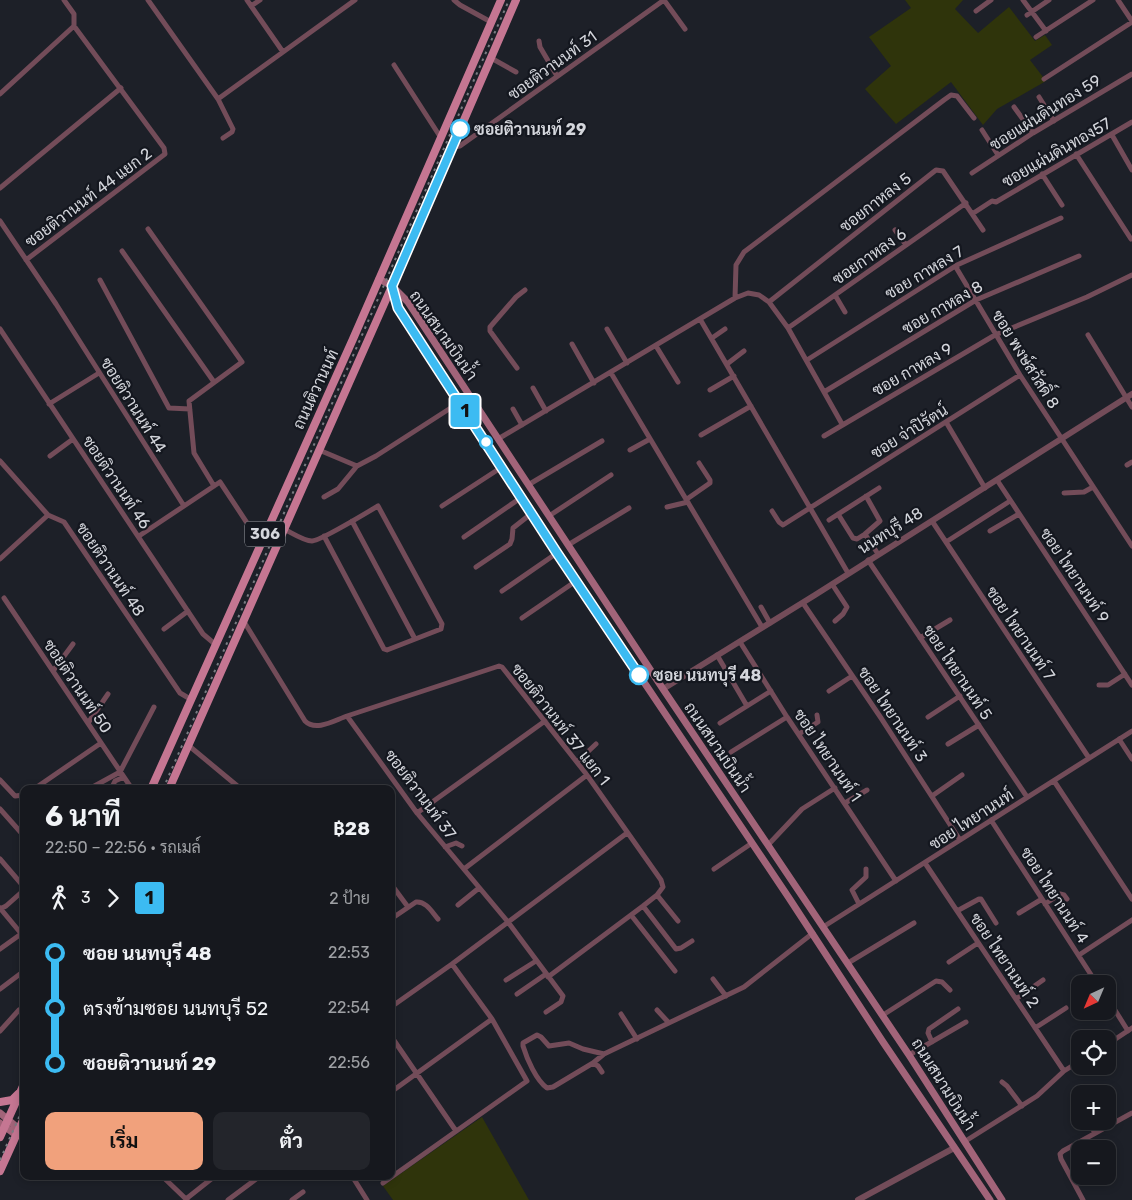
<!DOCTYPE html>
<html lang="th">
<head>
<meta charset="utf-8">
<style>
	body { margin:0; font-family:Rubik,Sarabun,sans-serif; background:#23252b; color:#f1f3f6; height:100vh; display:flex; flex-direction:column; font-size:19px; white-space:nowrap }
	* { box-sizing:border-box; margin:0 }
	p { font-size:16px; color:#9ea0a4 }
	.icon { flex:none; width:28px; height:28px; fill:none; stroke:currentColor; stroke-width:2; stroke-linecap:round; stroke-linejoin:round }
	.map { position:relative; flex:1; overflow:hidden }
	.sheet { position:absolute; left:20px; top:785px; width:375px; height:395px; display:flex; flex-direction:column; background:#16181e; border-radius:10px; box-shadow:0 2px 8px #0003,0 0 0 1px #35373c }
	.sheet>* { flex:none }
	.badge { padding:0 10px; border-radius:4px; font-size:18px; line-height:32px }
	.needle { width:32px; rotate:224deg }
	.buttons { position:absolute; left:1071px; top:975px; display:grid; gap:10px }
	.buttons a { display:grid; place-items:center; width:45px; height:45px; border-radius:10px; background:#16181e; box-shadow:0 2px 8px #0003,0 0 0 1px #35373c; font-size:25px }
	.map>.badge { position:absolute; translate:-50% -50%; box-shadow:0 0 0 2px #fff }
	.legs { display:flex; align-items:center; gap:8px; height:55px; padding:0 25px; font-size:16px }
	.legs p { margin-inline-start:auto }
	.headline { display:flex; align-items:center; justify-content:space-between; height:85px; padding:0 25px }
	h1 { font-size:28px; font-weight:700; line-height:38px }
	.primary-button { display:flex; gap:10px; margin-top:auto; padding:10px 25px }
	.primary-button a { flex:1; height:58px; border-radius:10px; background:#f1a17c; color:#111; font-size:20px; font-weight:700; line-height:58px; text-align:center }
	.primary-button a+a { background:#23252b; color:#f1f3f6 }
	ul { padding:0 25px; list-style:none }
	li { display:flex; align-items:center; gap:18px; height:55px; font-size:19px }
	li i { display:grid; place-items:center; width:8px; height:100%; margin:0 6px; background:currentColor }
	li i::after { content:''; width:12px; height:12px; margin:-6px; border:4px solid; border-radius:50%; background:#16181e }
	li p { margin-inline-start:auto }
	li:first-child i { background:linear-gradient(#0000 50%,currentColor 0) }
	li:last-child i { background:linear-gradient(currentColor 50%,#0000 0) }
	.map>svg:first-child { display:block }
	.green { fill:#2f340b }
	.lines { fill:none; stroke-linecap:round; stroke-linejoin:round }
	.minor { stroke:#734c59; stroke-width:5 }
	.tertiary { stroke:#734c59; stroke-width:6 }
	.secondary { stroke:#a26479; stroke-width:7 }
	.primary { stroke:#c57692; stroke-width:8 }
	.rail { stroke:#7a7c83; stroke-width:2; stroke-dasharray:2.5 5; stroke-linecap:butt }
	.line-1-casing { stroke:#fff; stroke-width:11 }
	.line-1 { stroke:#3cbbf2; stroke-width:8 }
	.stop-1-dot { fill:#fff; stroke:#3cbbf2; stroke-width:2.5 }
	.labels { text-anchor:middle; stroke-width:4.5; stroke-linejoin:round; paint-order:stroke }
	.shield { fill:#14171f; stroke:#9a9da3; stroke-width:1 }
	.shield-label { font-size:15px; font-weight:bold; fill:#d4d6dc }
	.street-label { font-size:16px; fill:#d4d6dc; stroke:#14171f }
	.stop-label { font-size:16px; font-weight:bold; fill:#d4d6dc; stroke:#14171f; text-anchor:start }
</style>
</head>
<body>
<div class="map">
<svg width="1132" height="1200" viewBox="0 0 1132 1200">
	<rect width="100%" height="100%" fill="#1d2028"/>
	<path class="green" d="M905,0H963L955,9L978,33L1009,7L1035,41L1045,35L1052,45L1030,60L1046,81L997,109L983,125L951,82L896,124L865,89L891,66L869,37L911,8Z
		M482,1117L529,1200H393L383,1186Z"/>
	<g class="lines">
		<path class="minor" d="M148,0L218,99L233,129L232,132L223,138
			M247,0L283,52
			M454,0L460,5L491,22
			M664,0L685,29
			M1023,0L1046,31
			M1118,0L1132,21
			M251,6L260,0
			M976,11L991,0
			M1027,15L1049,0
			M1036,37L1093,0
			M539,41L540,47L557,76
			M491,58L516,72
			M394,65L441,138
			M1044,79L1132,22
			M0,94L74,26
			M1039,97L1054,121
			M218,99L355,0
			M1014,107L1033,133
			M982,130L998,155
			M1112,135L1132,170
			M453,147L460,146L664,0
			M1076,154L1131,239
			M972,173L1033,133L1132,74
			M1042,174L1062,205
			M0,188L121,88
			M972,214L992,201L996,202L1132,122
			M0,221L56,304L184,506L220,482L255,535L263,539
			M148,229L242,362L189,401L194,453L214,486
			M895,230L906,245
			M122,251L214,382
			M26,260L165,154L164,148L74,26V14L64,0
			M957,265V269L1020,375L1132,546
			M100,280L169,408L190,409
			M835,295L845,312
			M735,298L736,265L744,252L944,100L951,95L957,96L974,118
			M769,302L936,170L943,171L983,230
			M700,319L848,573
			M788,328L966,203
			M0,329L203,634L216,645
			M607,329L627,363
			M1088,335L1132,407
			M712,338L725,329
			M572,344L594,383
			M656,346L678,382
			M807,360L957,265L1061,218
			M727,364L744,351
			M517,368L490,331V327L516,297L525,290
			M611,373L762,627
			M533,388L546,411
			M710,390L734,376
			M824,392L976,300L1079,256
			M49,404L99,373
			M513,409L522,425
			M946,422L985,488
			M701,435L751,406
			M824,436L995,335L1087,297L1132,275
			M498,439L735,298L748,293L759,295L769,302L788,328L842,424
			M319,450L357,466
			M630,450L650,439
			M50,456L73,439
			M0,461L48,515L64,522L180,693L192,700
			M1127,465L1132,462
			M357,466L376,456L460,402
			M997,480L1132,685
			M528,485L602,441
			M1064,493L1084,492L1093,487
			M324,497L338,489L357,466
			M687,499L710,483V480L699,463
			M442,506L502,467
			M667,507L688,502
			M772,511L779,522L783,525L1020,375
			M838,514L853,538L857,539L865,534L878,554
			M549,516L611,475
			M829,520L879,488
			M352,521L415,639
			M932,521L1089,758
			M284,529C292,533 304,541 312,541C320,541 368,512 378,506L442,624L441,629L387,650L384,649L324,536
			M990,531L1019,514
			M865,534L880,521L866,496
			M139,536L184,506
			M464,537L522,497
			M946,542L1010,501
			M568,545L629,508
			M0,559L48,515
			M868,560L1027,797
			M476,567L510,544L512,539L513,528L532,513
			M832,584L847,607L843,614L835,621
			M502,591L557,553
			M4,598L132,789
			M803,603L881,718L960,840
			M761,607L770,623
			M522,618L576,581
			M243,620L305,721C316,732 335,720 347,716L417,813L508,922L563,996L561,1002L546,1012
			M164,629L188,611
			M920,638L950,620
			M740,642L787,717L896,881
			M717,655L747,706
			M53,671L73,644
			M1099,685H1108L1125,674
			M829,691L852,676
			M347,716L499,666L502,667L587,775L661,880L663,887L657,895L643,906L548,977
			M928,717L960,696
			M88,723L108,694
			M720,723L771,691
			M799,734L818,722L817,715
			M1119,739L1132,759
			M948,744L979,725
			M188,745L241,789
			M731,752L787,717
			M577,762L596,744
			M0,780L15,796L24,795
			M1054,781L1132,899
			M34,789L101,743
			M89,789L120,772L154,707
			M111,789L115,781L124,777
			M932,796L962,775
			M845,803L867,790
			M0,809L24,836
			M417,813L545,721
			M991,820L1097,984
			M768,845L802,809L835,788
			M445,847L456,843L462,846
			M0,859L24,887
			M925,863L1064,1071
			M464,869L587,775
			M714,869L752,843
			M391,884L408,907
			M657,895L678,921
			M859,904L852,890L866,877V869
			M1045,904L1060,894L1064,895L1067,899
			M458,905L479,888
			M643,906L676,949L681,948L692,941
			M0,908L24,937
			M0,909L6,906L24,890
			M957,911L979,899H981L996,923
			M1019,913L1042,899
			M631,915L675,971
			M391,919L416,902C426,901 432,912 438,919
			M823,927L1132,731
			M0,949L21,934
			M1079,955L1132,920
			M949,962L978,943
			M848,963L914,923
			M713,979L726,996
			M506,980L536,961
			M0,989L24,971
			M517,994L546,974
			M1016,999L1043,980
			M1108,999L1128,1031
			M391,1007L452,964L627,833
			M657,1010L669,1023
			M621,1014L637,1039
			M883,1015L936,981L942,982L950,990
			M1035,1028L1066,1008
			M0,1031L19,1010
			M391,1036L456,1131
			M932,1042L928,1033L929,1029L958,1009
			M1108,1044L1132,1028
			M909,1055L966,1022
			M593,1063L604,1054L744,987L813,933
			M602,1072L598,1066L593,1063L553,1087L547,1088C536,1080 527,1059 523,1046V1043L537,1035L541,1037L549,1046L569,1043L583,1049L604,1054
			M1002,1082L1007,1086L1022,1106
			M391,1092L492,1019
			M1088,1121L1095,1133
			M964,1142L1037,1096L1064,1071L1080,1061
			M162,1176L187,1200
			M352,1176L367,1200
			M383,1183L527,1081L492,1019L452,964
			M186,1199L215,1176
			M228,1200L260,1176
			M292,1200L303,1192
			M1083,1200L1061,1159L1060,1154L1063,1151L1132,1113"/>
		<path class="tertiary" d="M663,689L815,595L1132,394
			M858,1200L954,1148"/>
		<path class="secondary" d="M379,279L392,286L408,302L663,689L909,1055L1002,1200
			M392,287L398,308L576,581L789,898L883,1042L990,1200
			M0,1113L19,1129
			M0,1123L16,1135"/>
		<path class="primary" d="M151,789L353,339L501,0
			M169,789L392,286L516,0
			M0,1102L12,1100L18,1094
			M0,1137L24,1084
			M0,1171L24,1118"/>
		<path class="rail" d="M163,789L509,0
			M0,1160L24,1106"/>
	</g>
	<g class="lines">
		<defs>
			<path id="line-1" d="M460,129L392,286L398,308L557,553L639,675"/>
		</defs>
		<use href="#line-1" class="line-1-casing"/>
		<use href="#line-1" class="line-1"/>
	</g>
	<g class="stop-1-dot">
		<circle cx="460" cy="129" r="9"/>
		<circle cx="486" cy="442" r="6"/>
		<circle cx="639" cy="675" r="9"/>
	</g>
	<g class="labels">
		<rect class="shield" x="245" y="521.5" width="40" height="25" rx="4"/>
		<g class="shield-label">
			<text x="265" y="539">306</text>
		</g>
		<g class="street-label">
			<text transform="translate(552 65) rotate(-36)" y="6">ซอยติวานนท์ 31</text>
			<text transform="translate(1045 112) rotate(-32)" y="6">ซอยแผ่นดินทอง 59</text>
			<text transform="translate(1056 152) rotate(-30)" y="6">ซอยแผ่นดินทอง57</text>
			<text transform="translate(88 197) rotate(-37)" y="6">ซอยติวานนท์ 44 แยก 2</text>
			<text transform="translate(875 202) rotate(-38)" y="6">ซอยกาหลง 5</text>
			<text transform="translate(869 256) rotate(-35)" y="6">ซอยกาหลง 6</text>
			<text transform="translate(924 272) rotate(-31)" y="6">ซอย กาหลง 7</text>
			<text transform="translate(942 307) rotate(-30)" y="6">ซอย กาหลง 8</text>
			<text transform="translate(444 335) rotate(55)" y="6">ถนนสนามบินน้ำ</text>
			<text transform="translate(1026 359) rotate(58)" y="6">ซอย พงษ์สวัสดิ์ 8</text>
			<text transform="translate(912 369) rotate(-30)" y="6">ซอย กาหลง 9</text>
			<text transform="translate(315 389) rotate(-65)" y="6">ถนนติวานนท์</text>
			<text transform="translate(134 405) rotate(58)" y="6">ซอยติวานนท์ 44</text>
			<text transform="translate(909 431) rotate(-32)" y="6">ซอย จ่าปิรัตน์</text>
			<text transform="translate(117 482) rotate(56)" y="6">ซอยติวานนท์ 46</text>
			<text transform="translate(890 530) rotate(-32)" y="6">นนทบุรี 48</text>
			<text transform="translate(111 569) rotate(56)" y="6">ซอยติวานนท์ 48</text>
			<text transform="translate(1075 575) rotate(56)" y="6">ซอย ไทยานนท์ 9</text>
			<text transform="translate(1021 633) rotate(56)" y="6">ซอย ไทยานนท์ 7</text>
			<text transform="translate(958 672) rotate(56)" y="6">ซอย ไทยานนท์ 5</text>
			<text transform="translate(78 686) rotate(56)" y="6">ซอยติวานนท์ 50</text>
			<text transform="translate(893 714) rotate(56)" y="6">ซอย ไทยานนท์ 3</text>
			<text transform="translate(561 724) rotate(52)" y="6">ซอยติวานนท์ 37 แยก 1</text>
			<text transform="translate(718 747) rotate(56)" y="6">ถนนสนามบินน้ำ</text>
			<text transform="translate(828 755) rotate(56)" y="6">ซอย ไทยานนท์ 1</text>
			<text transform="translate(421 794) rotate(53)" y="6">ซอยติวานนท์ 37</text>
			<text transform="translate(971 819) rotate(-33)" y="6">ซอย ไทยานนท์</text>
			<text transform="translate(1055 895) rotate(57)" y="6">ซอย ไทยานนท์ 4</text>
			<text transform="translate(1005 960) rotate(56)" y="6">ซอย ไทยานนท์ 2</text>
			<text transform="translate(944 1084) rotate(58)" y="6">ถนนสนามบินน้ำ</text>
		</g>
		<g class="stop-label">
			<text x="474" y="135">ซอยติวานนท์ 29</text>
			<text x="653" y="681">ซอย นนทบุรี 48</text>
		</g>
	</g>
</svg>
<div class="buttons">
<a><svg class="needle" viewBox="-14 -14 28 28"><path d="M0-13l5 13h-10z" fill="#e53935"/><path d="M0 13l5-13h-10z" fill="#9ea0a4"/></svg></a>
<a><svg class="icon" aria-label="locate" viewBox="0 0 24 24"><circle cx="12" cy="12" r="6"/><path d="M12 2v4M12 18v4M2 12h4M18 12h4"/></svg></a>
<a>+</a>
<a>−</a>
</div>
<b class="badge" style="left:465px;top:411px;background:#3cbbf2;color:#111">1</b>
<section class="sheet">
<div class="headline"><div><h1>6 นาที</h1><p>22:50 – 22:56 · รถเมล์</p></div><b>฿28</b></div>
<div class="legs"><svg class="icon" aria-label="walk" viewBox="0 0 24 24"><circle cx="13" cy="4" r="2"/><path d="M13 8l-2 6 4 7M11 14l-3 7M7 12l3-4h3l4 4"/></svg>3<svg class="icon" aria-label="forward" viewBox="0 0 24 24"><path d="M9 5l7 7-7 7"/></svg><b class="badge" style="background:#3cbbf2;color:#111">1</b><p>2 ป้าย</p></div>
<ul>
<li><i style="color:#3cbbf2"></i><b>ซอย นนทบุรี 48</b><p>22:53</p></li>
<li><i style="color:#3cbbf2"></i><span>ตรงข้ามซอย นนทบุรี 52</span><p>22:54</p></li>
<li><i style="color:#3cbbf2"></i><b>ซอยติวานนท์ 29</b><p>22:56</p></li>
</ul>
<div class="primary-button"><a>เริ่ม</a><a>ตั๋ว</a></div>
</section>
</div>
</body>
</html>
